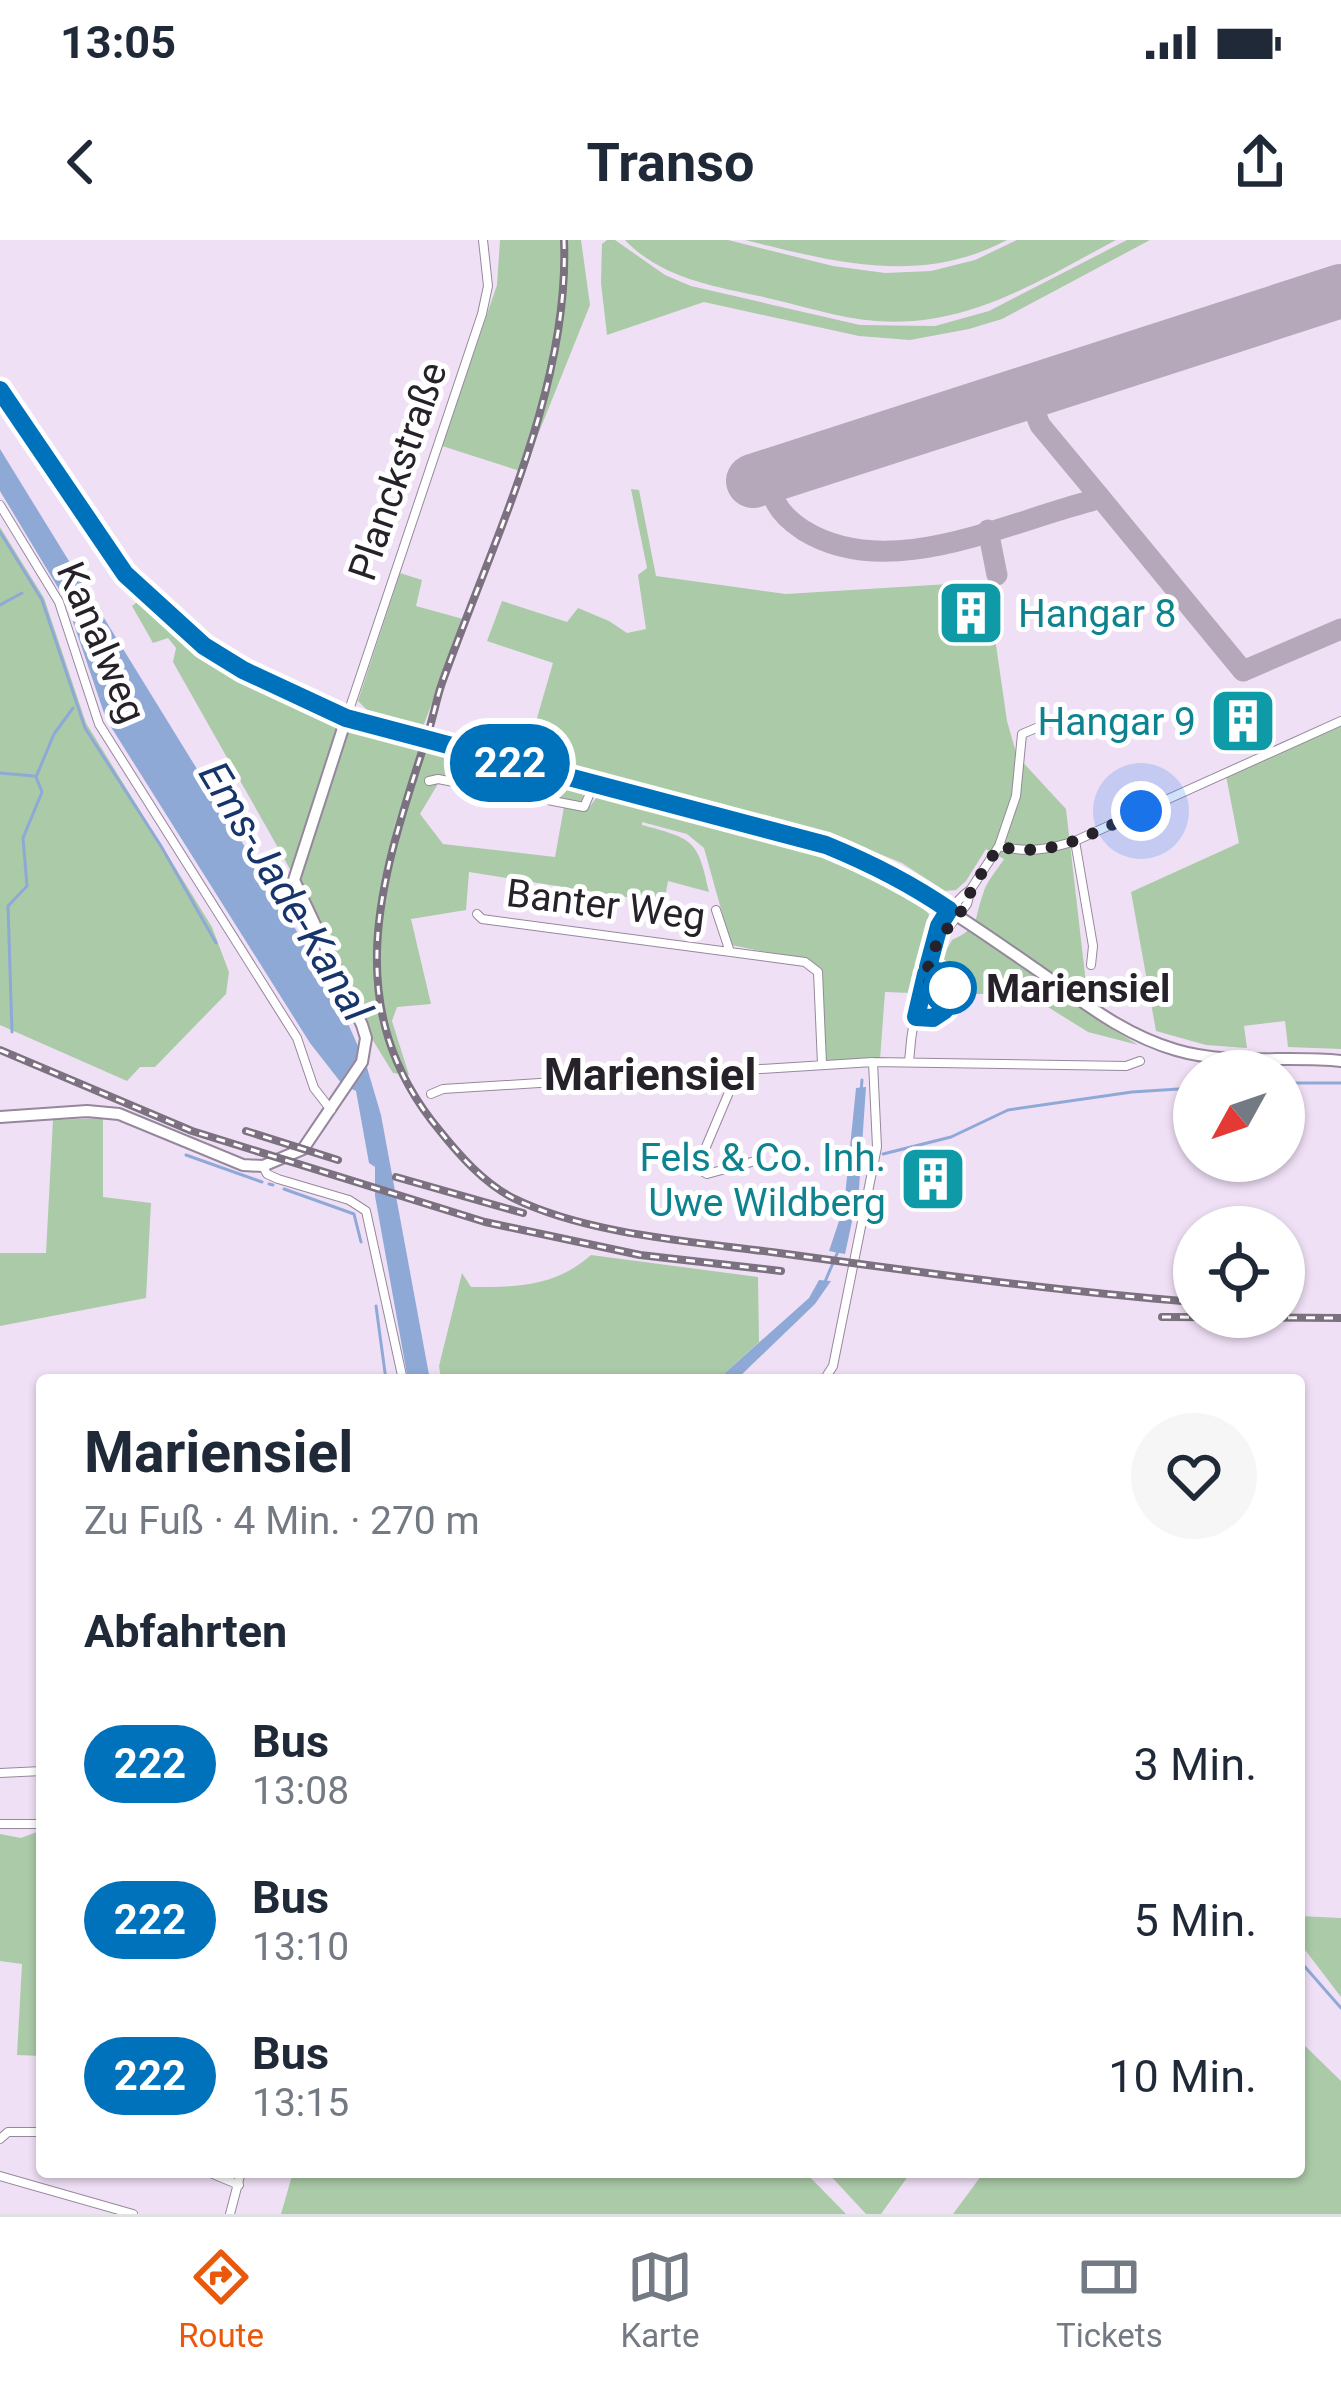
<!DOCTYPE html>
<html lang="de">
<head>
<meta charset="utf-8">
<style>
	body { margin:0; font-family:Roboto,sans-serif; background:#f6f6f7; color:#1f2937; height:100vh; display:flex; flex-direction:column; font-size:45px; white-space:nowrap }
	* { box-sizing:border-box; margin:0 }
	p { font-size:39px; color:#747a83 }
	.icon { flex:none; width:66px; height:66px; fill:none; stroke:currentColor; stroke-width:2; stroke-linecap:round; stroke-linejoin:round }
	.map { position:relative; flex:1; overflow:hidden }
	.sheet { position:absolute; left:36px; top:1134px; width:1269px; height:804px; display:flex; flex-direction:column; background:#fff; border-radius:12px; box-shadow:0 3px 9px #0004 }
	.sheet>* { flex:none }
	.badge { padding:0 24px; border-radius:39px; font-size:42px; line-height:78px }
	.needle { width:78px; rotate:230deg }
	.tools { position:absolute; left:1173px; top:810px; display:grid; gap:24px }
	.tools a { display:grid; place-items:center; width:132px; height:132px; border-radius:50%; background:#fff; box-shadow:0 3px 9px #0004; font-size:60px }
	.you { position:absolute; width:60px; height:60px; margin:-30px; border:9px solid #fff; border-radius:50%; background:#1a73e8; box-shadow:0 0 0 18px #1a73e833 }
	.map>.badge { position:absolute; translate:-50% -50%; box-shadow:0 0 0 6px #fff }
	h2 { padding:0 48px; font-size:45px; line-height:108px }
	.round { display:grid; place-items:center; flex:none; width:126px; height:126px; border-radius:63px; background:#f6f6f7 }
	.overview { display:flex; align-items:center; justify-content:space-between; height:204px; padding:0 48px }
	h1 { font-size:57px; font-weight:700; line-height:90px }
	ul { padding:0; list-style:none }
	li { display:flex; align-items:center; gap:36px; height:156px; padding:0 48px }
	li div { flex:1 }
	li b { display:block; font-size:45px }
	li em { font-style:normal }
	li .badge { min-width:132px; font-weight:700; text-align:center }
	.status { display:flex; justify-content:space-between; align-items:center; height:84px; padding:0 60px; background:#fff; direction:ltr }
	.status svg { height:33px; fill:currentColor }
	header { display:flex; justify-content:space-between; align-items:center; height:156px; padding:0 48px; background:#fff; font-size:54px; font-weight:700 }
	.tab-bar { display:flex; justify-content:space-around; align-items:center; height:168px; border-top:3px solid #e0e1e3; background:#fff; font-size:33px; color:#747a83 }
	.tab-bar a { display:grid; justify-items:center; gap:6px }
	.tab-bar .current { color:#ea580c }
	.map>svg:first-child { display:block }
	.green { fill:#abcaa8; fill-rule:evenodd }
	.water { fill:#8fa9d7 }
	.lines { fill:none; stroke-linecap:round; stroke-linejoin:round }
	.stream { stroke:#8fa9d7; stroke-width:3 }
	.taxiway { stroke:#b6a8bb; stroke-width:21 }
	.runway { stroke:#b6a8bb; stroke-width:54 }
	.street-casing { stroke:#96889c; stroke-width:10 }
	.secondary-casing { stroke:#96889c; stroke-width:14 }
	.street { stroke:#fff; stroke-width:8 }
	.secondary { stroke:#fff; stroke-width:10 }
	.rail-casing { stroke:#7b7180; stroke-width:8 }
	.rail { stroke:#fff; stroke-width:3; stroke-dasharray:9; stroke-linecap:butt }
	.line-casing { stroke:#fff; stroke-width:27 }
	.line { stroke:#0072bc; stroke-width:18 }
	.walk { stroke:#27212a; stroke-width:12; stroke-dasharray:0 21.6 }
	.stop-dot { fill:#fff; stroke:#0072bc; stroke-width:6 }
	.labels { text-anchor:middle; stroke-width:10; stroke-linejoin:round; paint-order:stroke }
	.street-label { font-size:39px; fill:#27212a; stroke:#fff }
	.culture-label { font-size:39px; fill:#0d838f; stroke:#fff; text-anchor:end }
	.stop-label { font-size:39px; font-weight:bold; fill:#27212a; stroke:#fff; text-anchor:start }
	.water-label { font-size:42px; font-style:italic; fill:#17356c; stroke:#fff }
	.quarter-label { font-size:45px; font-weight:bold; fill:#27212a; stroke:#fff }
</style>
</head>
<body>
<div class="status"><b>13:05</b><svg viewBox="0 0 49 12"><path d="M0 12V9h3v3zM5 12V6h3v6zM10 12V3h3v9zM15 12V0h3v12zM26 1h20v11H26zM47 4h2v5h-2z"/></svg></div>
<header><svg class="icon" aria-label="back" viewBox="0 0 24 24"><path d="M15 5l-7 7 7 7"/></svg>Transo<svg class="icon" aria-label="share" viewBox="0 0 24 24"><path d="M12 15V3M7 8l5-5 5 5M5 13v7h14v-7"/></svg></header>
<div class="map">
<svg width="1341" height="1974" viewBox="0 0 1341 1974">
	<rect width="100%" height="100%" fill="#f0e0f6"/>
	<path class="green" d="M500,0H581L590,65L523,232L442,206L497,45Z
		M607,0H615L665,35L691,46L860,85L935,86L989,71L1127,0H1150L1002,79L969,89L910,100L859,96L704,62L607,95L601,43L602,4Z
		M625,0H728L833,26L885,33L931,31L975,20L1017,0H1116C1039,41 967,88 876,81C837,78 797,64 759,56C711,46 660,37 625,0Z
		M745,0H1007C921,46 834,22 745,0Z
		M631,249L639,250L656,336L786,354L949,344L962,403L995,398L1007,481L1017,516L1066,569L1087,752L1078,767L1138,805L1088,792L1027,754H971L938,725L952,700C981,686 973,682 983,654C986,642 997,630 1004,619L986,609L966,641L956,650L945,651L902,623L843,599L719,563L530,517L528,509L553,423L487,401L502,361L567,382L578,368L609,381L627,393L646,389L638,335L647,328Z
		M0,287L44,358L86,483L212,687L229,732L226,754L155,827H140L127,841L0,785Z
		M400,333L422,340L416,366L463,379L423,487L370,473L358,461Z
		M140,360C217,436 317,481 421,507L395,584L382,641L425,508L584,549L582,561L571,567L587,570L600,553C704,578 851,596 929,674L912,753L885,752L880,820L824,821L819,732L805,720L731,705L704,608L687,594L642,582V585C693,599 698,599 709,652L668,641L664,663L469,632L466,670L411,679L431,764L397,767L392,781L409,835L393,833L369,794L290,629L173,422L176,408L168,398L153,403L132,366ZM439,542L564,567L555,617L443,604L420,574Z
		M1341,485V809L1288,807L1285,781L1244,786L1247,808L1206,805L1156,791L1131,652L1239,603L1226,536Z
		M103,878V957L151,963L146,1058L0,1086V1013H46L53,880Z
		M591,1015L758,1037L759,1102L717,1140H441L439,1126L462,1033L471,1047C517,1047 555,1047 591,1015Z
		M42,1590V1816L17,1815L22,1724L0,1721V1594L21,1598Z
		M1299,1676L1341,1678V1757L1299,1702Z
		M1299,1800L1341,1841V1974H953L984,1932H1299Z
		M293,1932H805L846,1974H281Z
		M827,1932H911L881,1974H866Z"/>
	<path class="water" d="M0,209L333,750L366,824L381,875L430,1140H408L375,956V927L369,923L356,851L342,844L310,803L106,479L66,361L0,251Z
		M866,847L859,949L845,1014L829,1011L844,966L856,848Z
		M819,1040L831,1041L815,1064L736,1140H717L809,1058Z"/>
	<g class="lines">
		<path class="stream" d="M0,292L42,360L85,488L161,606L216,703
			M0,365L22,353
			M0,533L34,536
			M12,792L8,666L27,646L23,598L42,552L36,537L54,494L73,468
			M1284,843H1341
			M861,852L862,840
			M883,914L951,897L1008,870L1132,852L1194,848
			M186,915L262,942
			M269,944L273,945
			M284,949L354,974L361,1002
			M824,1044L839,1009
			M376,1066L386,1140
			M1299,1720L1341,1768"/>
		<path class="taxiway" d="M786,231L772,247C772,265 788,280 803,290C888,343 1004,283 1091,261L1099,256L1040,185L1034,170V156L1043,149
			M1099,256L1243,431L1341,389
			M988,290L997,335"/>
		<path class="runway" d="M753,241L1341,51"/>
		<defs>
			<path id="street" d="M0,265L59,362L99,484L297,798L314,848L331,870
				M346,479L482,74L488,46L483,0
				M429,541L438,539L584,567L594,544
				M1075,601L1093,706L1091,725
				M999,606C1027,613 1047,610 1075,601L1341,481
				M716,670L729,709
				M477,674L482,679L805,722L818,732L822,824
				M938,700L967,664L971,649L999,606L1016,556L1022,494L1060,478
				M909,822C912,776 931,676 970,650
				M738,831L697,928L707,934L759,920
				M431,854L443,849L873,822L1126,826L1140,821
				M263,926L267,934L278,939L349,960L366,971L403,1140
				M824,1140L833,1126L877,907L873,822
				M0,1533L42,1531
				M0,1584H42
				M0,1899L8,1892H42
				M208,1932L239,1945
				M0,1936L133,1974
				M230,1974L241,1932"/>
			<path id="secondary" d="M0,150L126,335L204,406L243,430L346,479L826,605C905,637 971,684 1040,732C1083,762 1124,795 1176,810C1230,826 1286,815 1341,821
				M0,877L87,871L119,874L243,925L263,926L303,909L362,822L366,798L362,785L294,640L346,479"/>
		</defs>
		<use href="#street" class="street-casing"/>
		<use href="#secondary" class="secondary-casing"/>
		<use href="#street" class="street"/>
		<use href="#secondary" class="secondary"/>
		<defs>
			<path id="rail" d="M564,0C570,148 491,305 442,443C436,460 433,479 427,496C383,633 335,765 440,891C460,916 484,943 513,958C588,995 697,1002 779,1013C917,1032 1056,1051 1194,1062
				M0,810L192,891L485,982L640,1015L781,1031
				M246,891L338,920
				M396,937L523,973
				M1162,1077L1341,1078"/>
		</defs>
		<use href="#rail" class="rail-casing"/>
		<use href="#rail" class="rail"/>
	</g>
	<g class="lines">
		<defs>
			<path id="line" d="M0,150L125,334L204,406L243,430L346,478L826,605C870,623 910,643 949,670L939,686L928,727C951,735 952,749 945,770L933,778L916,777L926,734"/>
		</defs>
		<use href="#line" class="line-casing"/>
		<use href="#line" class="line"/>
		<path class="walk" d="M950,748L923,741L938,700L967,664L971,650L999,606C1050,620 1095,592 1141,571"/>
	</g>
	<defs>
		<symbol id="building-square" viewBox="-11 -11 22 22"><rect x="-9" y="-9" width="18" height="18" rx="4" fill="#0f9aa8" stroke="#fff"/><path d="M-4-6H4V6H1V3H-1V6H-4ZM-2.5-4.3h1.7v1.8h-1.7ZM.8-4.3h1.7v1.8H.8ZM-2.5-1h1.7V.8h-1.7ZM.8-1h1.7V.8H.8Z" fill="#fff"/></symbol>
	</defs>
	<g fill-rule="evenodd">
		<use href="#building-square" x="933" y="335" width="76" height="76"/>
		<use href="#building-square" x="1205" y="443" width="76" height="76"/>
		<use href="#building-square" x="895" y="901" width="76" height="76"/>
	</g>
	<circle class="stop-dot" cx="950" cy="748" r="24"/>
	<g class="labels">
		<g class="street-label">
			<text transform="translate(397 231) rotate(-71)" y="14">Planckstraße</text>
			<text transform="translate(102 402) rotate(67)" y="14">Kanalweg</text>
			<text transform="translate(606 664) rotate(7)" y="14">Banter Weg</text>
		</g>
		<g class="culture-label">
			<text x="1018" y="387" text-anchor="start">Hangar 8</text>
			<text x="1196" y="495">Hangar 9</text>
			<text x="886" y="931">Fels &amp; Co. Inh.<tspan x="886" dy="45">Uwe Wildberg</tspan></text>
		</g>
		<g class="stop-label">
			<text x="986" y="762">Mariensiel</text>
		</g>
		<g class="water-label">
			<text transform="translate(286 651) rotate(59)" y="15">Ems-Jade-Kanal</text>
		</g>
		<g class="quarter-label">
			<text x="650" y="850">Mariensiel</text>
		</g>
	</g>
</svg>
<div class="tools">
<a><svg class="needle" viewBox="-14 -14 28 28"><path d="M0-13l5 13h-10z" fill="#e53935"/><path d="M0 13l5-13h-10z" fill="#747a83"/></svg></a>
<a><svg class="icon" aria-label="locate" viewBox="0 0 24 24"><circle cx="12" cy="12" r="6"/><path d="M12 2v4M12 18v4M2 12h4M18 12h4"/></svg></a>
</div>
<div class="you" style="left:1141px;top:571px"></div>
<b class="badge" style="left:510px;top:523px;background:#0072bc;color:#fff">222</b>
<section class="sheet">
<div class="overview"><div><h1>Mariensiel</h1><p>Zu Fuß · 4 Min. · 270 m</p></div><a class="round"><svg class="icon" aria-label="heart" viewBox="0 0 24 24"><path d="M12 20l-8-8c-3-5 5-10 8-4 3-6 11-1 8 4z"/></svg></a></div>
<h2>Abfahrten</h2>
<ul>
<li><span class="badge" style="background:#0072bc;color:#fff">222</span><div><b>Bus</b><p>13:08</p></div><em>3 Min.</em></li>
<li><span class="badge" style="background:#0072bc;color:#fff">222</span><div><b>Bus</b><p>13:10</p></div><em>5 Min.</em></li>
<li><span class="badge" style="background:#0072bc;color:#fff">222</span><div><b>Bus</b><p>13:15</p></div><em>10 Min.</em></li>
</ul>
</section>
</div>
<nav class="tab-bar">
<a class="current"><svg class="icon" aria-label="directions" viewBox="0 0 24 24"><path d="M12 3l9 9-9 9-9-9zM9 14v-3h6M13 9l2 2-2 2"/></svg>Route</a>
<a><svg class="icon" aria-label="map" viewBox="0 0 24 24"><path d="M3 6l6-2 6 2 6-2v14l-6 2-6-2-6 2zM9 4v14M15 6v14"/></svg>Karte</a>
<a><svg class="icon" aria-label="tickets" viewBox="0 0 24 24"><path d="M3 7h18v10H3zM15 7v10"/></svg>Tickets</a>
</nav>
</body>
</html>
